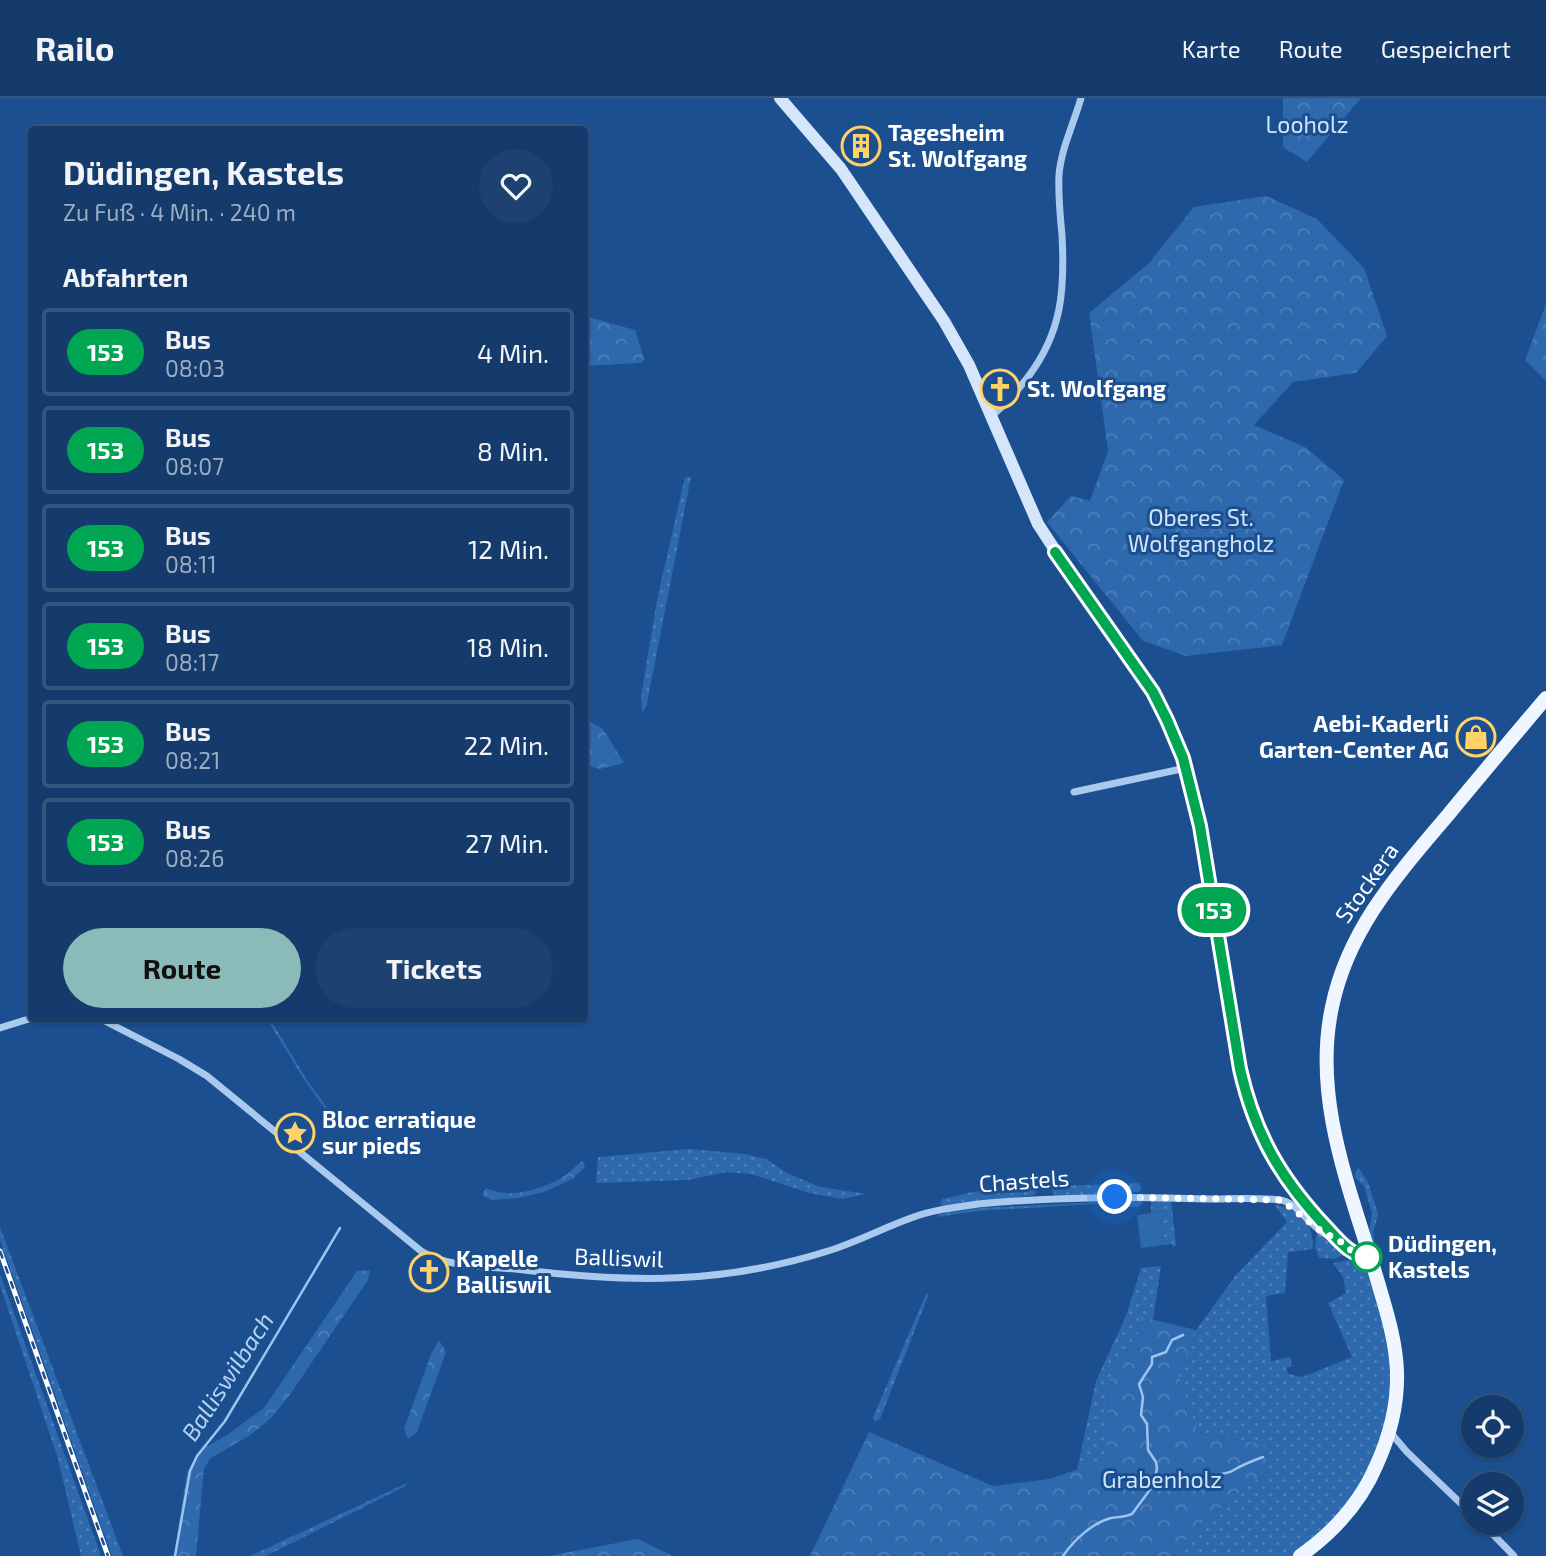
<!DOCTYPE html>
<html lang="de">
<head>
<meta charset="utf-8">
<style>
	body { margin:0; font-family:"Exo 2",sans-serif; background:#1d4271; color:#f1f3f6; height:100vh; display:flex; flex-direction:column; font-size:26px; white-space:nowrap }
	* { box-sizing:border-box; margin:0 }
	p { font-size:23px; color:#9dadc1 }
	.icon { flex:none; width:38px; height:38px; fill:none; stroke:currentColor; stroke-width:2; stroke-linecap:round; stroke-linejoin:round }
	.map { position:relative; flex:1; overflow:hidden }
	.panel { position:absolute; left:28px; top:28px; width:560px; height:896px; display:flex; flex-direction:column; background:#143b6b; border-radius:7px; box-shadow:0 2px 5px #0004,0 0 0 2px #33557e }
	.panel>* { flex:none }
	.badge { padding:0 14px; border-radius:23px; font-size:24px; line-height:46px }
	.tools { position:absolute; left:1461px; top:1297px; display:grid; gap:14px }
	.tools a { display:grid; place-items:center; width:63px; height:63px; border-radius:50%; background:#143b6b; box-shadow:0 2px 5px #0004,0 0 0 2px #33557e; font-size:35px }
	.you { position:absolute; width:35px; height:35px; margin:-18px; border:5px solid #fff; border-radius:50%; background:#1a73e8; box-shadow:0 0 0 10px #1a73e833 }
	.map>.badge { position:absolute; translate:-50% -50%; box-shadow:0 0 0 4px #fff }
	h2 { padding:0 35px; font-size:26px; line-height:63px }
	.round { display:grid; place-items:center; flex:none; width:74px; height:74px; border-radius:37px; background:#1d4271 }
	.overview { display:flex; align-items:center; justify-content:space-between; height:119px; padding:0 35px }
	h1 { font-size:33px; font-weight:700; line-height:52px }
	.primary-button { display:flex; gap:14px; margin-top:auto; padding:14px 35px }
	.primary-button a { flex:1; height:80px; border-radius:42px; background:#8bbbb9; color:#111; font-size:28px; font-weight:700; line-height:80px; text-align:center }
	.primary-button a+a { background:#1d4271; color:#f1f3f6 }
	ul { padding:0; list-style:none }
	li { display:flex; align-items:center; gap:21px; height:88px; margin:0 14px 10px; padding:0 21px; border:4px solid #33557e; border-radius:7px }
	li div { flex:1 }
	li b { display:block; font-size:26px }
	li em { font-style:normal }
	li .badge { min-width:77px; font-weight:700; text-align:center }
	header { display:flex; align-items:center; gap:42px; box-sizing:border-box; height:98px; padding:0 35px; background:#143b6b; border-bottom:2px solid #33557e }
	header strong { font-size:33px }
	nav { display:flex; gap:38px; margin-inline-start:auto; font-size:24px }
	.map>svg:first-child { display:block }
	.grass { fill:url(#grass-dots) }
	.forest { fill:url(#forest-crowns) }
	.pitch { fill:#2e69ad }
	.lines { fill:none; stroke-linecap:round; stroke-linejoin:round }
	.stream { stroke:#9cc4f0; stroke-width:2.5 }
	.minor { stroke:#a9c9ee; stroke-width:7 }
	.secondary { stroke:#d6e6fa; stroke-width:12 }
	.primary { stroke:#f0f6ff; stroke-width:14 }
	.rail-casing { stroke:#fff; stroke-width:5 }
	.rail { stroke:#1b4f8f; stroke-width:2.5; stroke-dasharray:8; stroke-linecap:butt }
	.line-casing { stroke:#fff; stroke-width:16 }
	.line { stroke:#00a651; stroke-width:10 }
	.walk { stroke:#fff; stroke-width:7; stroke-dasharray:0 12.6 }
	.stop-dot { fill:#fff; stroke:#00a651; stroke-width:3.5 }
	.labels { text-anchor:middle; stroke-width:6; stroke-linejoin:round; paint-order:stroke }
	.park-label { font-size:23px; fill:#cfe3fa; stroke:#1b4f8f }
	.poi-label { font-size:23px; font-weight:bold; fill:#fff; stroke:#1b4f8f; text-anchor:start }
	.street-label { font-size:23px; fill:#fff; stroke:#1b4f8f }
	.stop-label { font-size:23px; font-weight:bold; fill:#fff; stroke:#1b4f8f; text-anchor:start }
	.water-label { font-size:24px; font-style:italic; fill:#b5d3f5; stroke:#1b4f8f }
</style>
</head>
<body>
<header>
<strong>Railo</strong>
<nav><a>Karte</a><a>Route</a><a>Gespeichert</a></nav>
</header>
<div class="map">
<svg width="1546" height="1458" viewBox="0 0 1546 1458">
	<defs>
		<pattern id="grass-dots" width="8" height="8" patternUnits="userSpaceOnUse" patternTransform="scale(1.75)"><rect width="8" height="8" fill="#2e69ad"/><path d="M2 2h.1M6 6h.1" fill="none" stroke="#4d80b9" stroke-width="1.8" stroke-linecap="round"/></pattern>
		<pattern id="forest-crowns" width="20" height="18" patternUnits="userSpaceOnUse" patternTransform="scale(1.75)"><rect width="20" height="18" fill="#2e69ad"/><path d="M2 6a3 3 0 1 1 6 0M12 15a3 3 0 1 1 6 0" fill="none" stroke="#4d80b9"/></pattern>
	</defs>
	<rect width="100%" height="100%" fill="#1b4f8f"/>
	<path class="grass" d="M685,379H691L649,595L646,609L642,614L641,598L657,502Z
		M267,921H270L307,982L333,1018L332,1020L305,983Z
		M690,1051L745,1056L766,1061L789,1076L820,1089L867,1096L842,1101L809,1095L751,1076L726,1074L688,1082L596,1085L598,1059Z
		M1358,1069L1368,1084L1378,1116L1373,1136L1378,1156H1375L1369,1136L1372,1115L1364,1088L1354,1079Z
		M1139,1085L1142,1090L1138,1094L1055,1098L1052,1092L1057,1088Z
		M1033,1089L1037,1094L1033,1097L946,1108L940,1106L942,1101L972,1094Z
		M1140,1102L1143,1106C1134,1112 1121,1108 1111,1105L977,1113L937,1119L939,1116L979,1110Z
		M1151,1102H1171L1176,1148L1173,1149L1172,1146L1164,1147L1159,1114L1151,1115Z
		M1274,1106C1301,1114 1313,1121 1313,1151L1288,1154L1285,1195L1266,1198L1271,1263L1290,1259L1292,1268L1286,1270L1289,1276L1302,1279L1352,1259L1328,1205L1346,1195L1343,1179L1333,1165C1347,1163 1353,1158 1365,1167L1389,1236L1393,1275L1387,1330L1355,1400L1294,1458H1172C1199,1424 1234,1398 1269,1373L1263,1346L1198,1335L1178,1278L1196,1232L1236,1177L1287,1124Z
		M0,1129L123,1458H112L0,1142Z
		M1317,1133L1341,1151L1342,1157L1335,1161L1319,1160L1315,1150Z
		M1161,1168L1153,1221L1142,1219L1138,1235L1108,1284L1106,1362L1077,1372L1096,1283L1126,1218L1141,1170Z
		M0,1176L101,1458H81L58,1361L0,1187Z
		M926,1196H929L880,1321L875,1324L873,1319Z
		M407,1385L406,1388L266,1458H250Z"/>
	<path class="forest" d="M1283,0H1361L1307,64L1283,49Z
		M1266,98L1317,121L1364,170L1387,238L1356,275L1293,284L1254,327L1305,349L1344,382L1282,547L1186,558L1143,543L1047,424L1071,398L1090,403L1108,353L1089,215L1149,165L1194,109Z
		M1546,206V283L1525,262Z
		M585,218L635,232L644,261L641,265L585,268Z
		M585,621L603,631L624,665L600,671L585,667Z
		M583,1063L585,1069L572,1081L544,1094L519,1100L491,1102L482,1097L486,1090C509,1102 545,1091 566,1077C572,1072 576,1067 583,1063Z
		M370,1172L368,1182L289,1298L271,1320L249,1338L211,1360L204,1370L196,1458H174L187,1374L199,1353L227,1337L264,1310L357,1173Z
		M1142,1219L1196,1232L1179,1278L1198,1335L1263,1346L1269,1373C1234,1398 1199,1424 1172,1458H810L869,1334L993,1388L1049,1381L1106,1362L1108,1284L1138,1235Z
		M439,1242L446,1254L417,1334L408,1341L404,1331L431,1256Z
		M638,1441L673,1458H548Z"/>
	<path class="pitch" d="M1159,1114L1164,1147L1141,1150L1137,1117Z"/>
	<g class="lines">
		<path class="stream" d="M1154,1381C1166,1375 1175,1382 1187,1381C1195,1380 1228,1376 1232,1373C1242,1367 1252,1363 1263,1359
			M175,1458L190,1373L197,1358L225,1323L340,1130
			M1063,1458C1074,1442 1092,1425 1111,1420C1118,1419 1125,1419 1132,1416L1152,1389L1157,1371L1156,1364L1148,1352L1147,1326L1141,1317L1143,1299L1139,1286L1152,1266V1259L1166,1254L1172,1242L1183,1237"/>
		<path class="minor" d="M991,318C1005,308 1017,293 1028,279C1062,234 1065,192 1062,137C1060,117 1058,97 1059,77C1061,51 1074,25 1081,0
			M1074,694L1186,670
			M99,920L179,961L207,978L421,1153C449,1171 492,1168 524,1172C632,1185 723,1186 828,1153C857,1144 883,1130 911,1120C932,1112 956,1109 978,1106C1054,1099 1130,1098 1206,1101C1230,1101 1256,1099 1280,1102C1299,1104 1314,1136 1335,1140
			M0,930L32,920
			M1390,1334L1407,1354L1474,1418
			M1481,1424L1514,1458"/>
		<path class="secondary" d="M780,0L841,71L944,223L969,267L1038,426L1066,469L1144,580L1167,622L1183,660L1196,709L1240,971L1251,1014L1267,1052L1286,1082L1312,1114L1352,1154L1361,1159L1370,1158"/>
		<path class="primary" d="M1300,1458C1334,1434 1361,1404 1377,1366C1390,1337 1398,1306 1397,1274C1396,1242 1386,1212 1377,1181C1351,1093 1312,1002 1332,909C1348,831 1398,776 1448,717C1480,678 1513,639 1546,600"/>
		<defs>
			<path id="rail" d="M0,1153L108,1458"/>
		</defs>
		<use href="#rail" class="rail-casing"/>
		<use href="#rail" class="rail"/>
	</g>
	<g class="lines">
		<defs>
			<path id="line" d="M1055,454L1153,594L1167,622L1183,660L1200,728L1240,971C1255,1037 1281,1081 1327,1130C1339,1143 1352,1160 1370,1158"/>
		</defs>
		<use href="#line" class="line-casing"/>
		<use href="#line" class="line"/>
		<path class="walk" d="M1115,1099L1281,1102L1325,1136L1336,1140L1357,1157L1367,1159"/>
	</g>
	<defs>
		<symbol id="building-ring" viewBox="-11 -11 22 22"><circle r="9.5" fill="#1b4f8f" stroke="#ffd166" stroke-width="1.5"/><path d="M-4-6H4V6H1V3H-1V6H-4ZM-2.5-4.3h1.7v1.8h-1.7ZM.8-4.3h1.7v1.8H.8ZM-2.5-1h1.7V.8h-1.7ZM.8-1h1.7V.8H.8Z" fill="#ffd166"/></symbol>
		<symbol id="church-ring" viewBox="-11 -11 22 22"><circle r="9.5" fill="#1b4f8f" stroke="#ffd166" stroke-width="1.5"/><path d="M-1.2-6h2.4v3.5h3.3v2.4h-3.3V6h-2.4V-.1h-3.3v-2.4h3.3Z" fill="#ffd166"/></symbol>
		<symbol id="shop-ring" viewBox="-11 -11 22 22"><circle r="9.5" fill="#1b4f8f" stroke="#ffd166" stroke-width="1.5"/><path d="M-5-2.5h2.3a2.7 3.5 0 0 1 5.4 0H5L5.5 6h-11ZM-1.5-2.5h3a1.5 2.3 0 0 0-3 0Z" fill="#ffd166"/></symbol>
		<symbol id="sight-ring" viewBox="-11 -11 22 22"><circle r="9.5" fill="#1b4f8f" stroke="#ffd166" stroke-width="1.5"/><path d="M0-6L1.8-2.2L6-1.7L2.9 1.2L3.7 5.4L0 3.3L-3.7 5.4L-2.9 1.2L-6-1.7L-1.8-2.2Z" fill="#ffd166"/></symbol>
	</defs>
	<g fill-rule="evenodd">
		<use href="#building-ring" x="839" y="26" width="44" height="44"/>
		<use href="#church-ring" x="978" y="269" width="44" height="44"/>
		<use href="#shop-ring" x="1454" y="617" width="44" height="44"/>
		<use href="#sight-ring" x="273" y="1013" width="44" height="44"/>
		<use href="#church-ring" x="407" y="1152" width="44" height="44"/>
	</g>
	<circle class="stop-dot" cx="1367" cy="1159" r="14"/>
	<g class="labels">
		<g class="park-label">
			<text x="1307" y="35">Looholz</text>
			<text x="1201" y="428">Oberes St.<tspan x="1201" dy="26">Wolfgangholz</tspan></text>
			<text x="1162" y="1390">Grabenholz</text>
		</g>
		<g class="poi-label">
			<text x="888" y="43">Tagesheim<tspan x="888" dy="26">St. Wolfgang</tspan></text>
			<text x="1027" y="299">St. Wolfgang</text>
			<text x="1449" y="634" text-anchor="end">Aebi-Kaderli<tspan x="1449" dy="26">Garten-Center AG</tspan></text>
			<text x="322" y="1030">Bloc erratique<tspan x="322" dy="26">sur pieds</tspan></text>
			<text x="456" y="1169">Kapelle<tspan x="456" dy="26">Balliswil</tspan></text>
		</g>
		<g class="street-label">
			<text transform="translate(1367 785) rotate(-55)" y="8">Stockera</text>
			<text transform="translate(1024 1083) rotate(-4)" y="8">Chastels</text>
			<text transform="translate(619 1160) rotate(2)" y="8">Balliswil</text>
		</g>
		<g class="stop-label">
			<text x="1388" y="1154">Düdingen,<tspan x="1388" dy="26">Kastels</tspan></text>
		</g>
		<g class="water-label">
			<text transform="translate(228 1279) rotate(-57)" y="8">Balliswilbach</text>
		</g>
	</g>
</svg>
<div class="tools">
<a><svg class="icon" aria-label="locate" viewBox="0 0 24 24"><circle cx="12" cy="12" r="6"/><path d="M12 2v4M12 18v4M2 12h4M18 12h4"/></svg></a>
<a><svg class="icon" aria-label="layers" viewBox="0 0 24 24"><path d="M12 4l9 5-9 5-9-5zM3 14l9 5 9-5"/></svg></a>
</div>
<div class="you" style="left:1115px;top:1099px"></div>
<b class="badge" style="left:1214px;top:812px;background:#00a651;color:#fff">153</b>
<section class="panel">
<div class="overview"><div><h1>Düdingen, Kastels</h1><p>Zu Fuß · 4 Min. · 240 m</p></div><a class="round"><svg class="icon" aria-label="heart" viewBox="0 0 24 24"><path d="M12 20l-8-8c-3-5 5-10 8-4 3-6 11-1 8 4z"/></svg></a></div>
<h2>Abfahrten</h2>
<ul>
<li><span class="badge" style="background:#00a651;color:#fff">153</span><div><b>Bus</b><p>08:03</p></div><em>4 Min.</em></li>
<li><span class="badge" style="background:#00a651;color:#fff">153</span><div><b>Bus</b><p>08:07</p></div><em>8 Min.</em></li>
<li><span class="badge" style="background:#00a651;color:#fff">153</span><div><b>Bus</b><p>08:11</p></div><em>12 Min.</em></li>
<li><span class="badge" style="background:#00a651;color:#fff">153</span><div><b>Bus</b><p>08:17</p></div><em>18 Min.</em></li>
<li><span class="badge" style="background:#00a651;color:#fff">153</span><div><b>Bus</b><p>08:21</p></div><em>22 Min.</em></li>
<li><span class="badge" style="background:#00a651;color:#fff">153</span><div><b>Bus</b><p>08:26</p></div><em>27 Min.</em></li>
</ul>
<div class="primary-button"><a>Route</a><a>Tickets</a></div>
</section>
</div>
</body>
</html>
